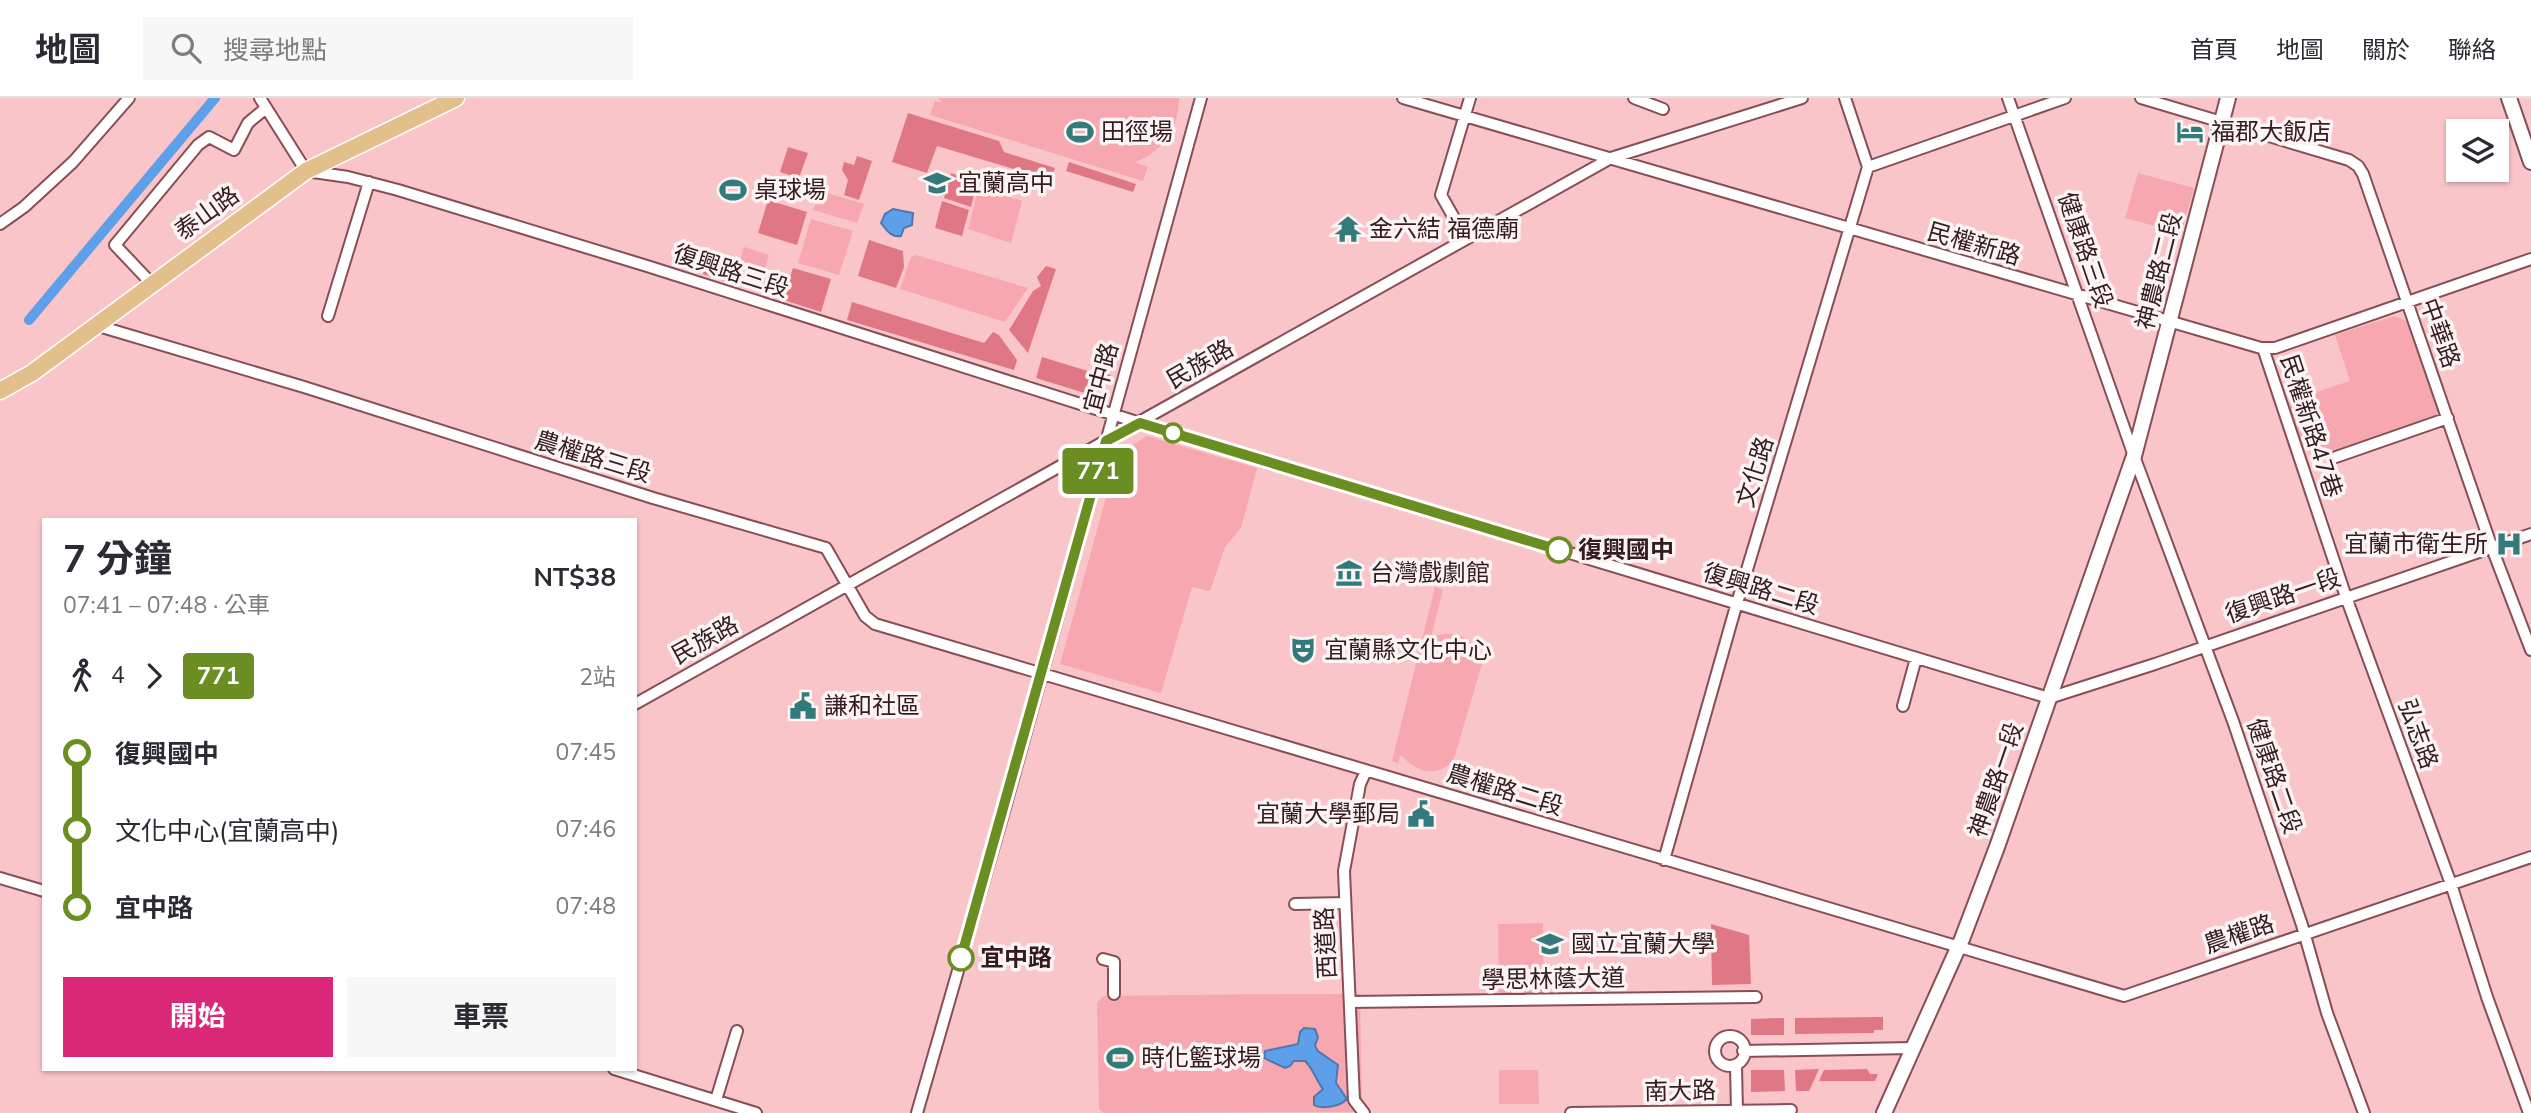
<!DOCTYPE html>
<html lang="zh-TW">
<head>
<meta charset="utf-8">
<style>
	body { margin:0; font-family:"Nunito Sans","Noto Sans TC",sans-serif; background:#f7f7f7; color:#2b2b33; height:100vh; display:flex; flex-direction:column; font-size:26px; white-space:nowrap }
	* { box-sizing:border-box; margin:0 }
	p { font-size:23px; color:#7c7c81 }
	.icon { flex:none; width:38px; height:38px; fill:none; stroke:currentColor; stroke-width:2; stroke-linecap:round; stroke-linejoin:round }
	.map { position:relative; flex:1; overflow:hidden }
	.side { position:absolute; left:42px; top:420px; width:595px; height:553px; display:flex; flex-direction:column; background:#fff; border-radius:0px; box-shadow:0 2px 5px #0004 }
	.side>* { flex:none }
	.badge { padding:0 14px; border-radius:5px; font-size:24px; line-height:46px }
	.controls { position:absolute; left:2446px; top:21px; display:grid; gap:14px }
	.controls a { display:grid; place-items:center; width:63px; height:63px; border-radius:0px; background:#fff; box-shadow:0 2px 5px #0004; font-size:35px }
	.map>.badge { position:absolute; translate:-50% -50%; box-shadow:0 0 0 4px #fff }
	.legs { display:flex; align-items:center; gap:10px; height:77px; padding:0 21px; font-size:23px }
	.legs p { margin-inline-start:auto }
	.head { display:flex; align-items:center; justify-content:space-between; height:119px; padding:0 21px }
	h1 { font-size:38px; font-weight:700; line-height:52px }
	.cta { display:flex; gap:14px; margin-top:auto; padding:14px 21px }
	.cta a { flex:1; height:80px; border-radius:0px; background:#db2777; color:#fff; font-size:28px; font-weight:700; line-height:80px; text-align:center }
	.cta a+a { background:#f7f7f7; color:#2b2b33 }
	ul { padding:0 21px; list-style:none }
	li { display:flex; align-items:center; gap:24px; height:77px; font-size:26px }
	li i { display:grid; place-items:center; width:10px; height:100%; margin:0 9px; background:currentColor }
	li i::after { content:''; width:18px; height:18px; margin:-9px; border:5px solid; border-radius:50%; background:#fff }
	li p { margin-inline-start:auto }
	li:first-child i { background:linear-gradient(#0000 50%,currentColor 0) }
	li:last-child i { background:linear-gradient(currentColor 50%,#0000 0) }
	header { display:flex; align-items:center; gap:42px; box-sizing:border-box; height:98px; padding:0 35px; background:#fff; border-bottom:2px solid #e1e1e2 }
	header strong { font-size:33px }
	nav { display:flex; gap:38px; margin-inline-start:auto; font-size:24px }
	.search { width:490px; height:63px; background:#f7f7f7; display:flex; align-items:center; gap:18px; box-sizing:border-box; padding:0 24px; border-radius:0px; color:#7c7c81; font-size:26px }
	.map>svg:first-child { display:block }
	.green { fill:#f7a7af }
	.forest { fill:#df7784 }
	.water { fill:#5e9fe9; stroke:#5177ac; stroke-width:2 }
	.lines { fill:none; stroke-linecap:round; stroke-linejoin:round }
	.canal { stroke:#5e9fe9; stroke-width:10 }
	.street-casing { stroke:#874f55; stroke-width:14 }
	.secondary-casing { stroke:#874f55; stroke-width:18 }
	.primary-casing { stroke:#fff; stroke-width:19 }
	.street { stroke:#fff; stroke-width:10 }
	.secondary { stroke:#fff; stroke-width:14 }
	.primary { stroke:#e3bf8b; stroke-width:16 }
	.line-1-casing { stroke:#fff; stroke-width:16 }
	.line-1 { stroke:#6b8e23; stroke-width:10 }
	.stop-1-dot { fill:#fff; stroke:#6b8e23; stroke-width:3.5 }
	.labels { text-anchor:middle; stroke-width:7; stroke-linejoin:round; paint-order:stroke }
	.poi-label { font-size:24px; fill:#331b1e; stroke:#fbf4f4; text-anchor:start }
	.street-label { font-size:24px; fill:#331b1e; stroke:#fbf4f4 }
	.stop-label { font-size:24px; font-weight:bold; fill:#331b1e; stroke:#fbf4f4; text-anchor:start }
</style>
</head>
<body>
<header>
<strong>地圖</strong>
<div class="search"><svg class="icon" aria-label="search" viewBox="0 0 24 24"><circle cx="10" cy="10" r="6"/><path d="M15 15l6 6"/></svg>搜尋地點</div>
<nav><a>首頁</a><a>地圖</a><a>關於</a><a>聯絡</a></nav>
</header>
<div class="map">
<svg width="2531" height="1015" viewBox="0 0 2531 1015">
	<rect width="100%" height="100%" fill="#fac5c9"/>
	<path class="green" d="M938,0H1179C1179,30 1163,54 1135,64L1148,69L1143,83L930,17L935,3L942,5Z
		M2138,75L2194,90L2181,135L2125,120Z
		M979,89L1022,103L1011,145L968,131Z
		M827,95L864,106L857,125L813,112L816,105L823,107Z
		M811,121L853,133L839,177L798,165Z
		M744,149L769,157L765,171L740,163Z
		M916,157L1028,190L1005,224L900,191L911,159Z
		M2395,218L2411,225L2444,319L2341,355L2299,344L2286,304L2350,283L2335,237Z
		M1147,338L1257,370L1241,430L1225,449L1210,493L1192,489L1161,595L1060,566L1118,356Z
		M1435,489L1443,492L1431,539C1459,530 1474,539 1482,566L1453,664C1433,680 1417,674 1401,657L1398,665L1392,663Z
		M1543,825L1544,895L1499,896L1498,826Z
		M1282,896H1360L1362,1014L1104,1015L1099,1011L1097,904L1104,898Z
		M1499,972H1538L1539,1006H1499Z"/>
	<path class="forest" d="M908,15L999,43L1004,54L1055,70L1051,82L937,48L927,75L892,64Z
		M788,49L808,55L799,80L780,74Z
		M857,58L872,63L859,102L844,97L848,82L842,72L844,64L854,67Z
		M1069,64L1136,86L1133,94L1066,73Z
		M951,75L977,84L971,109L944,100Z
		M768,102L807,114L797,147L758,135Z
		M942,103L969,112L962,138L935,130Z
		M869,142L903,153L904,169L896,190L858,178Z
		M705,167L787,189L793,170L831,181L821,214L703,176Z
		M1046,168L1056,171L1028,255L1009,232L1033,193L1041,188L1037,179Z
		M852,204L984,245L993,234L999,237L1017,262L1014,272L847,222Z
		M1042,259L1094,275L1098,273L1111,277L1109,283L1088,296L1036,280Z
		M1711,826L1749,837L1751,886L1712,887Z
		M1883,919V932H1874V935L1795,936V920Z
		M1784,920V937H1751V921Z
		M1819,971L1809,993H1796L1795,972Z
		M1867,971L1870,976H1878L1875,983H1819L1824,972Z
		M1751,972H1784L1785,993L1751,994Z"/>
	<path class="water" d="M893,111L913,115L912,127L904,130L901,138C891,140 887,132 881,125L885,116Z
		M1304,930L1315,931L1318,939L1315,948L1318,953L1338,967L1336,985L1347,1001C1341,1008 1322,1012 1314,1007V999L1323,991C1316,982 1314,972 1305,963H1294L1290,968L1285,970L1264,960L1265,953L1298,946L1300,934Z"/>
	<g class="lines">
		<path class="canal" d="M29,222L215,0"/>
		<defs>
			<path id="street" d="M260,0L306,73L348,79L398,92L647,168L1140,325L2049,600L2155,566L2531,436
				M1403,0L2261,250H2275L2531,161
				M1634,0L1663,11
				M2008,0L2134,358L2233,623L2302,827L2327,915L2364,1015
				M2141,0L2349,62L2358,68L2363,76L2492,450L2531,552
				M1868,69L2065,0
				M0,126L24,109L73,64L129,0
				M1466,141L1441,97L1470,0
				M151,185L115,147L198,47L209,39L234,52L248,25L266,10
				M328,218L369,84
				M95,227L304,289L653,400L826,450L865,518L875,526L2124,898L2531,759
				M2263,250L2346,499L2451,786L2487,899L2529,1015
				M2336,359L2448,320
				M635,606L1611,60L1802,0
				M1903,608L1916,560
				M1664,762L1734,515L1868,69L1845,0
				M0,780L44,793
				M1295,806L1345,805
				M1103,861L1114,864V896
				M1350,904L1756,899
				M1715 953a15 15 0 1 1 30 0a15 15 0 1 1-30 0Z
				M1743,953L1913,950
				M1736,968L1737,1013
				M614,971L756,1015
				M716,1002L737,933
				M917,1015L1006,706L1201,0
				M1364,1015L1354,1002L1344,773L1360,686L1366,673
				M1571,1015L1791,1012"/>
			<path id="secondary" d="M2509,0L2531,64
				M1884,1015L1962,841L1997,749L2134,358L2228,0"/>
			<path id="primary" d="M0,293L32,275L306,73L456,0"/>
		</defs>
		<use href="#street" class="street-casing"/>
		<use href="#secondary" class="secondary-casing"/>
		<use href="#primary" class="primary-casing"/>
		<use href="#street" class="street"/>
		<use href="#secondary" class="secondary"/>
		<use href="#primary" class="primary"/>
	</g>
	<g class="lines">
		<defs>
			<path id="line-1" d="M961,860L1106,343L1140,325L1559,452"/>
		</defs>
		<use href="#line-1" class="line-1-casing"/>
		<use href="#line-1" class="line-1"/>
	</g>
	<defs>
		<symbol id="stadium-bare" viewBox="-9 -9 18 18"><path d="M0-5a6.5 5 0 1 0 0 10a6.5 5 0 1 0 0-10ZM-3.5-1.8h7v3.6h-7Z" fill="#327b7a" stroke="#fbf4f4" stroke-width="2.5" paint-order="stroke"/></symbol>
		<symbol id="hotel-bare" viewBox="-9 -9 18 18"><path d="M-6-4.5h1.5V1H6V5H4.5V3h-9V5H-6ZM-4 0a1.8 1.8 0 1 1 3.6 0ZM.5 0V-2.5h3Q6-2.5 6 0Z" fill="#327b7a" stroke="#fbf4f4" stroke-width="2.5" paint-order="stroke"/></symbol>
		<symbol id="school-bare" viewBox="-9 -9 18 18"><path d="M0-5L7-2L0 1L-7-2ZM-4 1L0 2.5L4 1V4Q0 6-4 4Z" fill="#327b7a" stroke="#fbf4f4" stroke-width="2.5" paint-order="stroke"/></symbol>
		<symbol id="temple-bare" viewBox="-9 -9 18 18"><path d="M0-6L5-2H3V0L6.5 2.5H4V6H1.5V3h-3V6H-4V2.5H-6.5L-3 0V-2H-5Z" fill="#327b7a" stroke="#fbf4f4" stroke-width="2.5" paint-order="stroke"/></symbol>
		<symbol id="hospital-bare" viewBox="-9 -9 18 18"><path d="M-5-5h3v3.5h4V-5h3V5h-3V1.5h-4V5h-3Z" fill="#327b7a" stroke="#fbf4f4" stroke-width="2.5" paint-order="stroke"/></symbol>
		<symbol id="museum-bare" viewBox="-9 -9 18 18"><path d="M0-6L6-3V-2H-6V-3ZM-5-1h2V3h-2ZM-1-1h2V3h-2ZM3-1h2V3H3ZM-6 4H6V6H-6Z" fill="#327b7a" stroke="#fbf4f4" stroke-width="2.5" paint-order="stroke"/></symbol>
		<symbol id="theatre-bare" viewBox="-9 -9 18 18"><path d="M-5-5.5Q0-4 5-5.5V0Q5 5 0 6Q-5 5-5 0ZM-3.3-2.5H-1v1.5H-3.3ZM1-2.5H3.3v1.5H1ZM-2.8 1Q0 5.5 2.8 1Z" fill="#327b7a" stroke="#fbf4f4" stroke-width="2.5" paint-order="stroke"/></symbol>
		<symbol id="civic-bare" viewBox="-9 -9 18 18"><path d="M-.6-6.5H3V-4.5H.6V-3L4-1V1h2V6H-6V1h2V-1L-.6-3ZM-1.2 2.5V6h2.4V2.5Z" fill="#327b7a" stroke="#fbf4f4" stroke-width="2.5" paint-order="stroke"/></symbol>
		<symbol id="university-bare" viewBox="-9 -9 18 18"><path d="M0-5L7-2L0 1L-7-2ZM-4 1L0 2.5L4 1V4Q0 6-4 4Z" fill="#327b7a" stroke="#fbf4f4" stroke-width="2.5" paint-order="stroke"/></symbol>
	</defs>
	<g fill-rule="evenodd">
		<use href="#stadium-bare" x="1061" y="15" width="38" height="38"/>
		<use href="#hotel-bare" x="2171" y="15" width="38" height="38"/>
		<use href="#school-bare" x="918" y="66" width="38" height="38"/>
		<use href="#stadium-bare" x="714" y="73" width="38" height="38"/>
		<use href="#temple-bare" x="1329" y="112" width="38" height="38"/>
		<use href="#hospital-bare" x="2490" y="427" width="38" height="38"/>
		<use href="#museum-bare" x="1330" y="456" width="38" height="38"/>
		<use href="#theatre-bare" x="1284" y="533" width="38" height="38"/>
		<use href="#civic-bare" x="784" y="589" width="38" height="38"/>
		<use href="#civic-bare" x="1402" y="697" width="38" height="38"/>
		<use href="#university-bare" x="1531" y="827" width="38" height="38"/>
		<use href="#stadium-bare" x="1101" y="941" width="38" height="38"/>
	</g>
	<g class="stop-1-dot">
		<circle cx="1173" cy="335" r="9"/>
		<circle cx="1559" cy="452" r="12"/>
		<circle cx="961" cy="860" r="12"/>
	</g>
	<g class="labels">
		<g class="poi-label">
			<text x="1101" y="42">田徑場</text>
			<text x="2211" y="42">福郡大飯店</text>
			<text x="958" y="93">宜蘭高中</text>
			<text x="754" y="100">桌球場</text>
			<text x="1369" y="139">金六結 福德廟</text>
			<text x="2488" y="454" text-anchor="end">宜蘭市衛生所</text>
			<text x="1370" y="483">台灣戲劇館</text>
			<text x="1324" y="560">宜蘭縣文化中心</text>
			<text x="824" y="616">謙和社區</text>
			<text x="1400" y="724" text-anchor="end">宜蘭大學郵局</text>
			<text x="1571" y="854">國立宜蘭大學</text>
			<text x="1141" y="968">時化籃球場</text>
		</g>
		<g class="street-label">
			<text transform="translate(207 115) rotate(-36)" y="8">泰山路</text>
			<text transform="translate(1974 146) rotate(16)" y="8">民權新路</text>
			<text transform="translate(2085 152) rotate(71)" y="8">健康路三段</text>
			<text transform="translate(731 173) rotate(18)" y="8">復興路三段</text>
			<text transform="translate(2159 173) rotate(-76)" y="8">神農路二段</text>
			<text transform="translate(2440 235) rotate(70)" y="8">中華路</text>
			<text transform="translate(1200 266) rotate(-30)" y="8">民族路</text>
			<text transform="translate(1101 280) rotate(-75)" y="8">宜中路</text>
			<text transform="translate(2311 328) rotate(72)" y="8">民權新路47巷</text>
			<text transform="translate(593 359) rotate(17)" y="8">農權路三段</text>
			<text transform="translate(1755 374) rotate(-73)" y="8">文化路</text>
			<text transform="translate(1761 491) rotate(17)" y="8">復興路二段</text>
			<text transform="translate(2283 498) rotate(-19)" y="8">復興路一段</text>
			<text transform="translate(705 542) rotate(-29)" y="8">民族路</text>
			<text transform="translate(2418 636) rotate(70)" y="8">弘志路</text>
			<text transform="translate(2274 678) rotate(71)" y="8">健康路二段</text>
			<text transform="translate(1996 682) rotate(-71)" y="8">神農路一段</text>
			<text transform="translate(1505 692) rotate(17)" y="8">農權路二段</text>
			<text transform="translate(2239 836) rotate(-19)" y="8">農權路</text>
			<text transform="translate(1326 845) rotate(-93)" y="8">西道路</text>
			<text transform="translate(1553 881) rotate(-1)" y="8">學思林蔭大道</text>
			<text transform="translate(1680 993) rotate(-1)" y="8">南大路</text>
		</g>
		<g class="stop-label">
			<text x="1578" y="460">復興國中</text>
			<text x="980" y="868">宜中路</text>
		</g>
	</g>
</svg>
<div class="controls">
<a><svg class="icon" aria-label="layers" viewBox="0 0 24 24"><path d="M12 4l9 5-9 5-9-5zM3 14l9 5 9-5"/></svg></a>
</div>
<b class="badge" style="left:1098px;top:373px;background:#6b8e23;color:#fff">771</b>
<section class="side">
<div class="head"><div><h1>7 分鐘</h1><p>07:41 – 07:48 · 公車</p></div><b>NT$38</b></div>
<div class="legs"><svg class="icon" aria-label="walk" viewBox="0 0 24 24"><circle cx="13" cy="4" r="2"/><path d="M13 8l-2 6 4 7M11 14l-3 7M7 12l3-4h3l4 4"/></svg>4<svg class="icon" aria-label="forward" viewBox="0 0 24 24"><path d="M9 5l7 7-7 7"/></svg><b class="badge" style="background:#6b8e23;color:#fff">771</b><p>2站</p></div>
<ul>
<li><i style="color:#6b8e23"></i><b>復興國中</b><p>07:45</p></li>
<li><i style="color:#6b8e23"></i><span>文化中心(宜蘭高中)</span><p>07:46</p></li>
<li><i style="color:#6b8e23"></i><b>宜中路</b><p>07:48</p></li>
</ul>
<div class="cta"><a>開始</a><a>車票</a></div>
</section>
</div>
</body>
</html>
